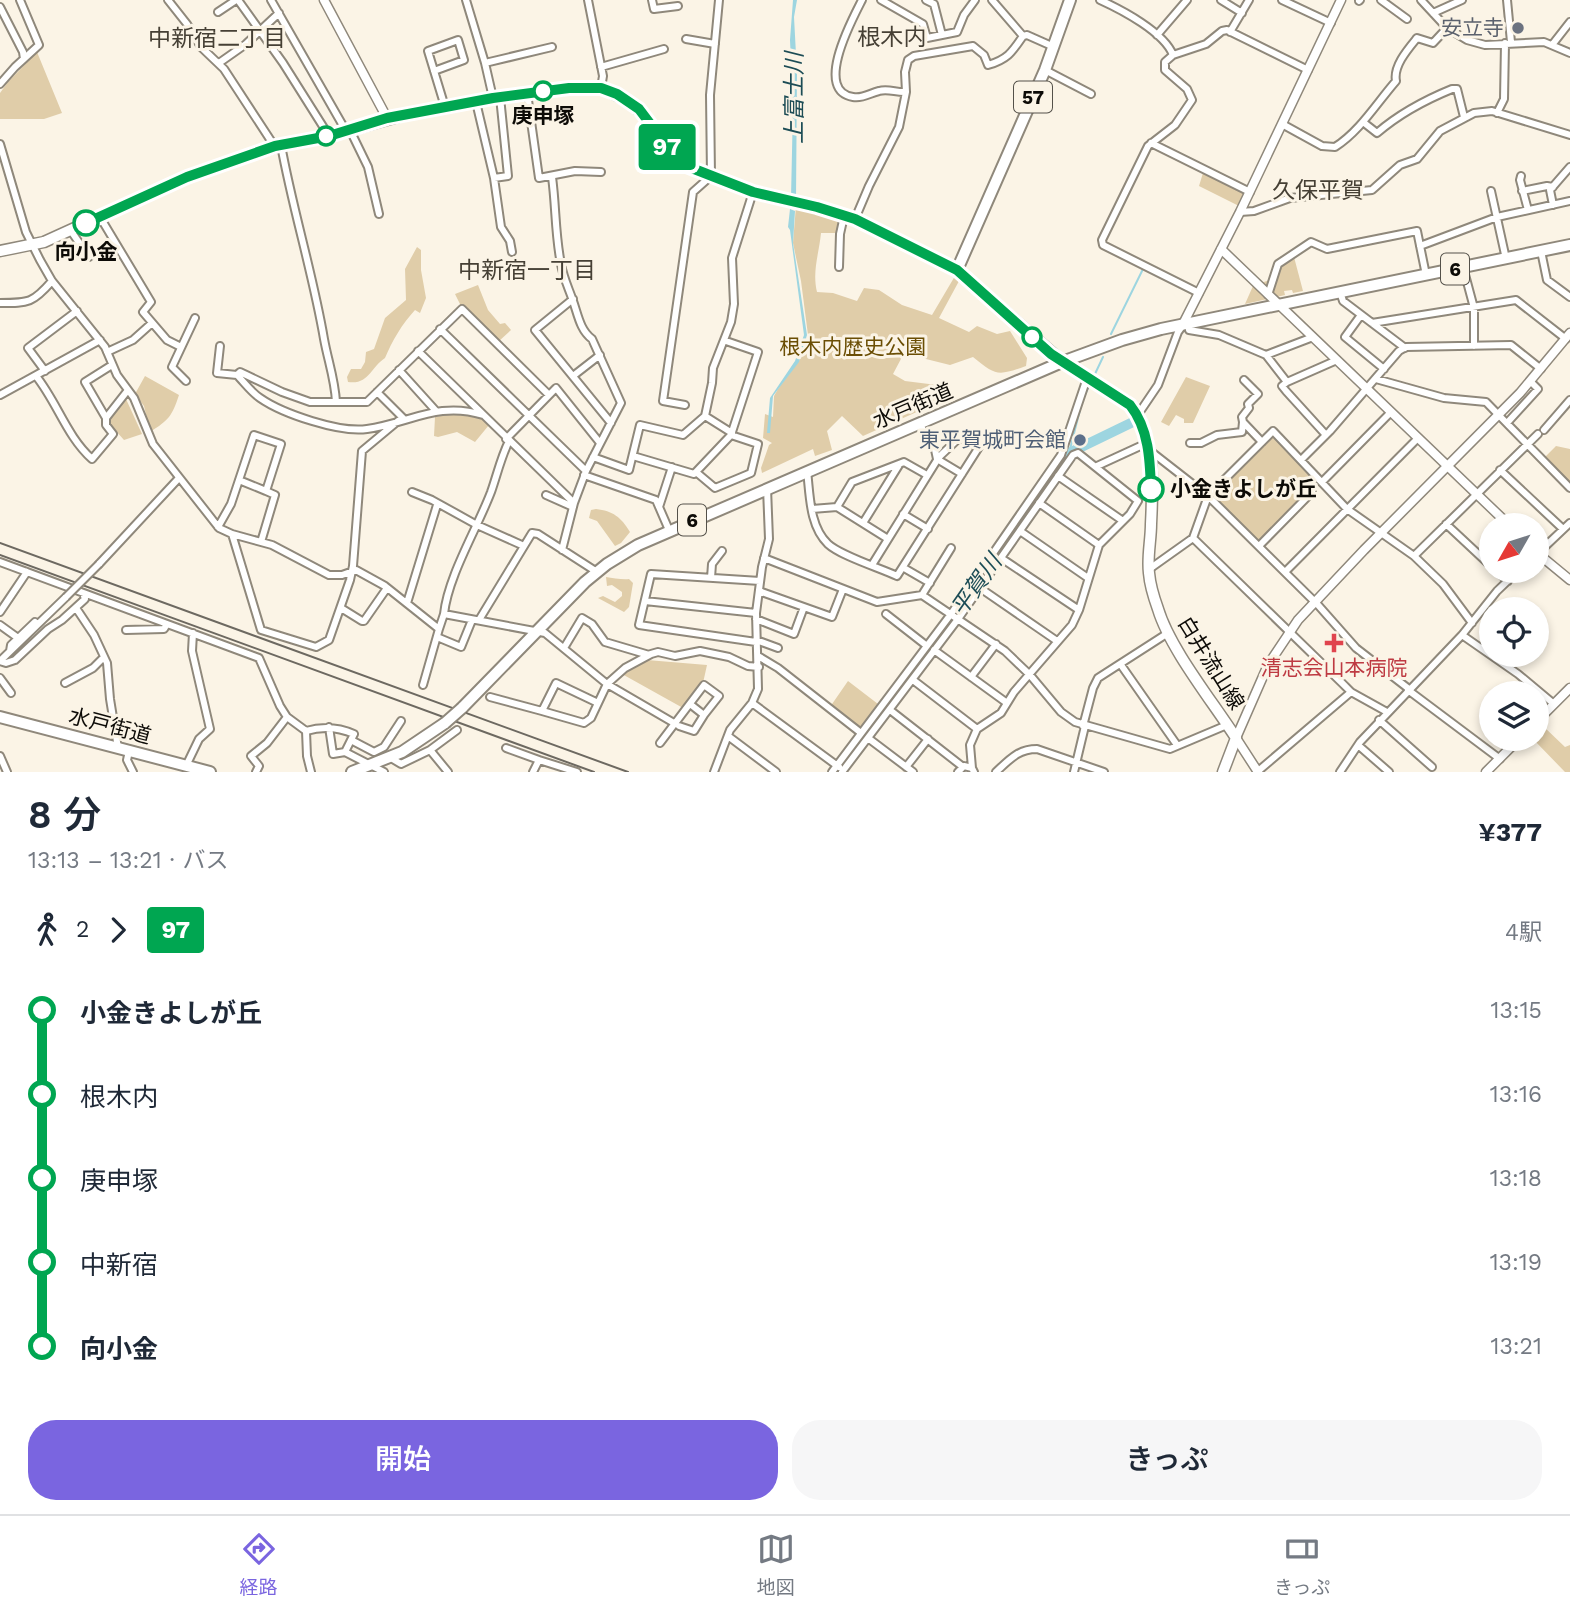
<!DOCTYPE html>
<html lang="ja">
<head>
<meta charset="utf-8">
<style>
	body { margin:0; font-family:"Work Sans","Noto Sans JP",sans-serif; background:#f6f6f7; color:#1f2937; height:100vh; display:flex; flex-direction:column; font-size:26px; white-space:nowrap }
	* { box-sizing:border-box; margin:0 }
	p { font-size:23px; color:#747a83 }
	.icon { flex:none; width:38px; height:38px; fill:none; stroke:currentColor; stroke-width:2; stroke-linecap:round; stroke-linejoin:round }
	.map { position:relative; height:772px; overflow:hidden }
	.sheet { display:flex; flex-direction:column; background:#fff; flex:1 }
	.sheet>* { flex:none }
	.badge { padding:0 14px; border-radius:5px; font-size:24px; line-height:46px }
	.needle { width:46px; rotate:231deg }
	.fabs { position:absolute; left:1479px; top:513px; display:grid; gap:14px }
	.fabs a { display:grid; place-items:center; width:70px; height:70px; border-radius:50%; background:#fff; box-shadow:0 4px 10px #0003; font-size:35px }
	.map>.badge { position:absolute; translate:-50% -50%; box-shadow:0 0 0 4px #fff }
	.legs { display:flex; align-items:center; gap:10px; height:77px; padding:0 28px; font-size:23px }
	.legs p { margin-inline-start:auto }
	.summary { display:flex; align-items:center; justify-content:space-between; height:119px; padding:0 28px }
	h1 { font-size:38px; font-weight:600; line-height:52px }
	.action { display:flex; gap:14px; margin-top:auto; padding:14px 28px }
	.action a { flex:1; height:80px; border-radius:28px; background:#7a65e0; color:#fff; font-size:28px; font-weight:600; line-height:80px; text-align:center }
	.action a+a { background:#f6f6f7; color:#1f2937 }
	ul { padding:0 28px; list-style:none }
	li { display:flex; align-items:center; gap:24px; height:84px; font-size:26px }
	li i { display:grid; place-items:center; width:10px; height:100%; margin:0 9px; background:currentColor }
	li i::after { content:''; width:18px; height:18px; margin:-9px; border:5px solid; border-radius:50%; background:#fff }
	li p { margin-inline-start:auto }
	li:first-child i { background:linear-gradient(#0000 50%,currentColor 0) }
	li:last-child i { background:linear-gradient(currentColor 50%,#0000 0) }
	.tabs { display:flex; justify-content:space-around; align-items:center; height:98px; border-top:2px solid #e0e1e3; background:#fff; font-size:19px; color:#747a83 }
	.tabs a { display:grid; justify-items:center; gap:4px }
	.tabs .selected { color:#7a65e0 }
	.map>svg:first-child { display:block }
	.green { fill:#e0cda9 }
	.water { fill:#9dd5e0 }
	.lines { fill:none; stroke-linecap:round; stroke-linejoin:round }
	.stream { stroke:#9dd5e0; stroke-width:2 }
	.river { stroke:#9dd5e0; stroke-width:10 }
	.minor-casing { stroke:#8f887b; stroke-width:10 }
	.tertiary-casing { stroke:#8f887b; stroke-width:11 }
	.secondary-casing { stroke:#8f887b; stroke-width:13 }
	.primary-casing { stroke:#8f887b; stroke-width:14 }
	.trunk-casing { stroke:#8f887b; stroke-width:14 }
	.minor { stroke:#fff; stroke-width:6 }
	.tertiary { stroke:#fff; stroke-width:8 }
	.secondary { stroke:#fff; stroke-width:10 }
	.primary { stroke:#fff; stroke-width:10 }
	.trunk { stroke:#fff; stroke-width:10 }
	.rail { stroke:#6d6961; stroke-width:2 }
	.minor-bridge-casing { stroke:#8f887b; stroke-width:10; stroke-linecap:butt }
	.trunk-bridge-casing { stroke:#8f887b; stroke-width:14; stroke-linecap:butt }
	.minor-bridge { stroke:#fff; stroke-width:6 }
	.trunk-bridge { stroke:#fff; stroke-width:10 }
	.line-1-casing { stroke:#fff; stroke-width:16 }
	.line-1 { stroke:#00a651; stroke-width:10 }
	.worship-dot { fill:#6b7280; stroke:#fbf4e6; stroke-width:2.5 }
	.stop-1-dot { fill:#fff; stroke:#00a651; stroke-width:3.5 }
	.service-dot { fill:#5c6f8a; stroke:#fbf4e6; stroke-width:2.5 }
	.health-dot { fill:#e0444e; stroke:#fbf4e6; stroke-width:2.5 }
	.labels { text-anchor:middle; stroke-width:6; stroke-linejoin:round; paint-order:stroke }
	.shield { fill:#fbf4e6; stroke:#54514a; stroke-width:2 }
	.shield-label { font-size:19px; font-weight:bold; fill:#0d0b07 }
	.worship-label { font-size:21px; fill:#5b616d; stroke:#fbf4e6; text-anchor:end }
	.stop-label { font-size:21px; font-weight:bold; fill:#0d0b07; stroke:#fbf4e6 }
	.park-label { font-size:21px; fill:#6b4e04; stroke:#fbf4e6 }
	.street-label { font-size:21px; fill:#0d0b07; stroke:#fbf4e6 }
	.service-label { font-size:21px; fill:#4e5e75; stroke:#fbf4e6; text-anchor:end }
	.health-label { font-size:21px; fill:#be3a42; stroke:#fbf4e6 }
	.neighbourhood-label { font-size:23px; fill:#464035; stroke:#fbf4e6 }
	.water-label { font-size:23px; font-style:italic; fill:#1c4c55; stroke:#fbf4e6 }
</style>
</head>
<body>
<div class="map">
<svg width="1570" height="772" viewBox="0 0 1570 772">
	<rect width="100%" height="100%" fill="#fbf4e6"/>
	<path class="green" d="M37,52L62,113L44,119H0V93L8,82Z
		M1203,173L1245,194L1239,206L1199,186Z
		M796,206L841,219L838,233H821C819,254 812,271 817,292L833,293L857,301L864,288L879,290L902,305L932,315L955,276L959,281L939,318L969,332L977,326L997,334L1010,331L1027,358L1026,366C998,376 996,376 973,357L950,365L914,356L902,357L893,374L905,381L945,386L948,398L863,436L842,416L827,431L832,450L815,456L813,449L762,473L761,468L769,445L772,443L763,438L765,414L773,417L774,396L778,389L801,358L808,335L801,281L793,243Z
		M417,247L421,250V270L426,298L420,313L415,310C402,324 392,341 385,358C371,367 369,385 348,382L347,377L351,369H361L365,362L366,352L374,349L385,318L406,300L405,269Z
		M1294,257L1303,291L1293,293L1292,290L1284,291L1285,295L1245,304L1253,286L1275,278L1279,268Z
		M478,285L488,310L500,324L505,323L511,330L498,342L462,308L455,294Z
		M145,376L179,395C172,416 169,420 150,432L144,406L135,394Z
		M1186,377L1210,386L1193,423H1184V419L1176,415L1169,426L1161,422Z
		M126,399L142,434L124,440L107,421L117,406Z
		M457,413C469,416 481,415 489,425L475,442L457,432L438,437L434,436L435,417Z
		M1272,434L1319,483L1262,542H1258L1213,497V494Z
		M1556,446L1570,449V483L1545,457Z
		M596,509C613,511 621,517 630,532L621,543L615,546L597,521L589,518L591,510Z
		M606,577C613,578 623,580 629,579L633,583L629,607L624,612L598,598L603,596L615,602L622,596V592L612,585L607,586Z
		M647,660L707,665L703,683L683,708L622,674Z
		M848,681L878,704V707L862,729H859L830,707Z
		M1543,726L1565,747L1570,745V772H1565L1533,739L1536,738L1537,733Z"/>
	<path class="water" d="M793,0H797L794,17L797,73L796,199L791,198L793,105L790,40Z
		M790,209L795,211L793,243L807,335L799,362L773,396L770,433H767L770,398L795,361L804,335L790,230L788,227Z"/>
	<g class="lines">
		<path class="stream" d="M1111,334L1143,269
			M1094,376L1103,357
			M1084,397L1088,388
			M956,615L1069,453L1082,402
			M842,766L953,619"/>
		<path class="river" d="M1069,453L1133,422"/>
		<defs>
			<path id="minor" d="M168,0L187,24L201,47L224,69L275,147
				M238,0L283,63L329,136
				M271,0L346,131
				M466,0L485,63
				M588,0L603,76L601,88
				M652,0L654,9L678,6
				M862,0C853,18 813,91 853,97C863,99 870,93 879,91C888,88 897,93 906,92
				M881,0L923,24L927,38L957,32L964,15L975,0
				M926,0L934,4L942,35
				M992,0L1023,36
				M1100,0C1122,10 1164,32 1173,55
				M1221,0L1242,13
				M1282,0L1331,23
				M1381,0L1407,19
				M1421,0L1447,28L1467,40L1485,45L1544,42L1570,53
				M1507,0L1511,42
				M1359,1L1360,0
				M0,7L23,52L24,59
				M218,12L236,0
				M1433,13L1462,0
				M1230,32L1249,0
				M1157,35L1187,0
				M686,39L715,44
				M1552,45L1570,22
				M219,63L246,44L279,13
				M601,67L664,49
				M1045,70L1091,94
				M434,71L464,60L458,40L428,51L445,107
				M0,84L15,67L39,45L20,0
				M527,93L539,178L575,171L601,172
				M493,98L485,63L552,47
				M476,102L494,178L501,227L510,241L512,252
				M1497,113L1504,99L1505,43
				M1363,122L1377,133C1399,114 1425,100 1452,89H1457L1464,117
				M1282,124L1322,146L1335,147C1360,131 1376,104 1396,81C1393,66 1408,49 1417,38L1433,43L1447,28
				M350,130L368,167L379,214
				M1151,143L1250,192
				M0,144L26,232L40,260L52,281L105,347L117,375L134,398L153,444L219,528L232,534L272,545L329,575H342L356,570L385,586L439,629L444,614L545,633L607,684L674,723
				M281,145C293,211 313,274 324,339C328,361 335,380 336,402
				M1521,176L1520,180L1528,210
				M494,178L508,176L500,97
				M1491,191L1506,259
				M1522,191L1547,186L1553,187
				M1553,205L1550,190L1570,167
				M1240,212L1254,211L1290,198L1372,190L1400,165L1417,159L1440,131L1474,113L1492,111L1570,135
				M100,217L151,302L143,312L167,340L181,347
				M855,219L869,186L899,127L906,92L905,72L908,60L914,56L973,46L984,55L988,65C1008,59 1012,52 1023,36L1027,35L1054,47
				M71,231L89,257
				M1420,246L1497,217L1570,201
				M1541,251L1547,280L1570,297
				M839,267L840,234L844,216
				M1463,267L1474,308V346
				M1340,292L1343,301L1405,348
				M1199,293L1103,245L1102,240L1148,146L1175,125L1192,100L1187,89L1165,70V62L1173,55L1206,44L1222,31L1227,30L1308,70
				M1268,295L1278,264L1311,242L1327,249L1417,231L1426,275
				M573,299L535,330L611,423
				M0,303C29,303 33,303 52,281
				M1361,315L1345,337L1384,369
				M1188,323L1189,330L1219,335L1266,355L1287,382L1282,386L1286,391L1326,435
				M1372,323L1516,300L1566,339
				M440,329L586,471
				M220,346L217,373L237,375L240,372L282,392L310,402H367L462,309L549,395
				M418,351L574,503L586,471L621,403L592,339C580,330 578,315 573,301C569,289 563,277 561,264C555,235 556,206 552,177
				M107,352L133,340L152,323
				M1266,355L1313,337
				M399,370L436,411
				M45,371L28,348L77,311
				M237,375C244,382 251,392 260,398C283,414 340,433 367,429C410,423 438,401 483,415
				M36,376C57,402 67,437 92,459L113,434L106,425V418L128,390
				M573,376L600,355
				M1376,379L1444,398L1486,402L1570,488
				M1244,380L1258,394L1248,404L1249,408L1242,417L1243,422L1262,442
				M186,381L172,367L195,318
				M1287,382L1337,360
				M377,392L404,419
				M0,395L100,340
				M685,405L663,401L693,192L711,176L710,95L719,0
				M705,416L732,433
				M1137,416L1158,385L1178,332L1183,325
				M106,418L85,382L112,365
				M1507,423L1538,389L1530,381
				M919,424L934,445L937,459L962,474
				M1544,430L1570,400
				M506,439L556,388L600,443
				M1190,443H1201L1217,435L1242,432L1243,422
				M1149,450L1208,496L1318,605L1356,648L1409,689
				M633,456L694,474L731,435L758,352L726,341
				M593,457L629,470L640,425L683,435L705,416L712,383L713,368L731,322L734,304L732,258L753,192
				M1301,460L1330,431L1399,351L1406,347L1511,345L1541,369
				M1097,466L1147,443
				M1500,470L1563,529
				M807,471C810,494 809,526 828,544C841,556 880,568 897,576L979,447L960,437L939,457L872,565
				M696,472L715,488L751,473L758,444L731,435
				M584,475L656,500L669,530
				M1058,476L1123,521
				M1322,482L1391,412
				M412,492L432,500L477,525L524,546
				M546,495L573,507
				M1039,503L1099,545
				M659,507L672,467
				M812,509L837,507
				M903,514L928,529
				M863,523L899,465
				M1446,524L1491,566
				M218,527L231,504L254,435L281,444L266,491L239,480
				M1020,531L1088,578
				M232,534L261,630L316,647L329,640L350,580L353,566L362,451L398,421
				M1193,538L1342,683L1351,692L1387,712
				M888,539L837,507L852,482L904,462L927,475
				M261,542L275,495L266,491
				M1259,546L1312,492
				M562,550L574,503
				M1536,555L1570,523
				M1414,556L1538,434
				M764,558L877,602L922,595L1005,651L1030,675L1061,712L1075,722L1170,749L1227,725
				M1001,558L1079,610
				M0,562L259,658L280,706L287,717L267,743L251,756L259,766L256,772
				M99,564L179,478
				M904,568L930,583
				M1148,570L1193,538L1208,496L1273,431L1347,509L1414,556L1443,584L1472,623
				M1496,570L1508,581
				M1285,572L1418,438
				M711,578L712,564L722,551
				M980,588L1057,641
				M759,591L832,617L843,589
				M922,595L951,548
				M645,601L756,613
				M407,603L437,505
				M76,608L94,635L107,663L110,699L118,748
				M341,608L362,621H364L387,588
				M0,612L27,572
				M444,614C448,576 477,529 491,492C497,475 501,457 509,441
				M886,614L927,646
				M756,619L794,634L804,607
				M479,620L532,533L538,534L597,572
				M0,625L18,638
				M126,630L164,629L167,624
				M1462,635L1518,674L1554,704
				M437,637L461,647L472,620
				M756,640L778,648
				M756,642L639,625L651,574L760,581
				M564,648L582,618L592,624L605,642L649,655
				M934,650L1007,703
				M10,651L11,645L35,622
				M758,656L778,668L861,733
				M0,661L6,663L15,660L48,629L62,620L85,599L83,593
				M0,661L66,597
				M1121,665L1177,745
				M971,677L996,644
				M0,678L11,693
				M913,680L977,729
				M65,683L93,668L104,657
				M423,685L439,629
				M1408,690L1500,759
				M490,697L542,711
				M598,703L556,683L542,711L584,723L591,718L607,684L625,668L651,654L658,652L675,656L700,651L729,657L748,666L759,667
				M752,703L839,767
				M890,710L963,767
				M287,717L306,731L307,756L311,772
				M1379,720L1432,767
				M679,726L694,731L704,715
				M1083,726L1093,688L1098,678L1168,633
				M329,727L333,754L345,752
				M306,731C323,726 338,727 354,734L345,752L384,772
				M728,736L776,772
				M868,738L913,772
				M351,740L374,752L384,747L401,721
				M660,743L704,685L719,696L704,715L690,704
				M1358,745L1389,772
				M506,748L539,760L533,772
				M430,750L457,730
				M129,751L127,760L133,772
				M0,756L7,772
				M391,758L401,764L430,750L448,772
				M539,760L577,772
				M186,766L199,739L210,729L192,651L193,633
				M906,767L928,739
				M714,772L730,730L752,703L758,689L756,613L762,567L769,539L767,488
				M832,772L951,614L1061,455L1087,378
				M842,772L958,619L1073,455L1078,453L1138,501L1130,514L1099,545L1079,610L1072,625L1014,692L1001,713L977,729L970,745L972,768
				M958,772L964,766L972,768L974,772
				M996,772C1009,760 1018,749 1037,749L1104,772
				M1074,772L1085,726
				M1257,772L1351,692
				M1340,772L1360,742L1462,635L1497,591L1519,570"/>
			<path id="tertiary" d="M324,0L387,118
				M1221,249L1509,525
				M1183,324L1240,212L1341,0
				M1536,552L1570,580
				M1536,722L1570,688
				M1258,772L1236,738L1268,665L1298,620L1364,550L1520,393L1570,333
				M1486,772L1520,738"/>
			<path id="secondary" d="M0,251L44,242L187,177L275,147L329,136L412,113L493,98L585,87L601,88L630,102L649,121L673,154L689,167L753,192L817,207L855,219L957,270
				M1062,362L1126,401C1156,432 1153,484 1151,524C1151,540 1147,557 1149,573C1150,585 1154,598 1158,609C1170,649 1213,702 1236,738L1223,772"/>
			<path id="primary" d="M1062,362L957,270L1045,70L1070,0"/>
			<path id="trunk" d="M462,708L585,582L607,564L638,545L1062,362L1122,340L1161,329L1570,245
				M0,717L210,772
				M352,772L402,752L445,723"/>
		</defs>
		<use href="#minor" class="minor-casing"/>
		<use href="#tertiary" class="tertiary-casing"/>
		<use href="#secondary" class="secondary-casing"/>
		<use href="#primary" class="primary-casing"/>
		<use href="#trunk" class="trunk-casing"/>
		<use href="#minor" class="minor"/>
		<use href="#tertiary" class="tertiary"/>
		<use href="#secondary" class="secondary"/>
		<use href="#primary" class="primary"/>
		<use href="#trunk" class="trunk"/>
		<path class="rail" d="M0,543L628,772
			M0,555L594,772"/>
		<defs>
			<path id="minor-bridge" d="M66,597L99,564"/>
			<path id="trunk-bridge" d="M445,723L462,708"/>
		</defs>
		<use href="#minor-bridge" class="minor-bridge-casing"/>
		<use href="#trunk-bridge" class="trunk-bridge-casing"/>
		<use href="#minor-bridge" class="minor-bridge"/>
		<use href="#trunk-bridge" class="trunk-bridge"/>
	</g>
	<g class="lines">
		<defs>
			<path id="line-1" d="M86,223L187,177L275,146L329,136L387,118L493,98L569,88H601L617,94L639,109L673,154L689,167L753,192L817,207L855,219L957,270L1051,354L1130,405C1149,429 1150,460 1151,489"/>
		</defs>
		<use href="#line-1" class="line-1-casing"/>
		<use href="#line-1" class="line-1"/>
	</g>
	<circle class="worship-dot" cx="1518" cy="28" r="7"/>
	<g class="stop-1-dot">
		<circle cx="543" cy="91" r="9"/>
		<circle cx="326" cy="136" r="9"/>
		<circle cx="86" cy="223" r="12"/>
		<circle cx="1032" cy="337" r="9"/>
		<circle cx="1151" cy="489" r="12"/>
	</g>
	<circle class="service-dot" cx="1080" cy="440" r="7"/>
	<path class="health-dot" d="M1330.5 632.5h7v7h7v7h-7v7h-7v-7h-7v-7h7z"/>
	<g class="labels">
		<g class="shield">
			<rect x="1014" y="81.5" width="38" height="31" rx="5"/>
			<rect x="1441" y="253.5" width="28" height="31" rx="5"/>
			<rect x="678" y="504.5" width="28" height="31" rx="5"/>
		</g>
		<g class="shield-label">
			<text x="1033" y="104">57</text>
			<text x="1455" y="276">6</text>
			<text x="692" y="527">6</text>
		</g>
		<g class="worship-label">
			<text x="1504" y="35">安立寺</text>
		</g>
		<g class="stop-label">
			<text x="543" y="123">庚申塚</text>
			<text x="86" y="259">向小金</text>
			<text x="1170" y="496" text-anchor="start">小金きよしが丘</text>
		</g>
		<g class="park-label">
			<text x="853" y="354">根木内歴史公園</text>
		</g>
		<g class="street-label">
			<text transform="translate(913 406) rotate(-23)" y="7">水戸街道</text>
			<text transform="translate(1211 663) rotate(58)" y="7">白井流山線</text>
			<text transform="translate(110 726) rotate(15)" y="7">水戸街道</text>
		</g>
		<g class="service-label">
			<text x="1066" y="447">東平賀城町会館</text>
		</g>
		<g class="health-label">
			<text x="1334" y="675">清志会山本病院</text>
		</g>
		<g class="neighbourhood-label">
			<text x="892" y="45">根木内</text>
			<text x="217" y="46">中新宿二丁目</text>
			<text x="1318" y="198">久保平賀</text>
			<text x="527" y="278">中新宿一丁目</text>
		</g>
		<g class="water-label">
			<text transform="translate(794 98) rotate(-90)" y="8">上富士川</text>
			<text transform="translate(976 585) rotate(-55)" y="8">平賀川</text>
		</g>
	</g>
</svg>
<div class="fabs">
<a><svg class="needle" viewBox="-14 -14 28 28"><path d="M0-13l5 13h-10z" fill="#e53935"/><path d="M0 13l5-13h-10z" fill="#747a83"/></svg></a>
<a><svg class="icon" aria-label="locate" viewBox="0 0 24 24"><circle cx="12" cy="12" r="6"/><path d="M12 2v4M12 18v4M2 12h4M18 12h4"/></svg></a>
<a><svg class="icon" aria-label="layers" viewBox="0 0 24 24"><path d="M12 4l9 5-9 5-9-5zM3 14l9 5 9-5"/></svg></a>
</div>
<b class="badge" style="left:667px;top:147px;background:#00a651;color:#fff">97</b>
</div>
<section class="sheet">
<div class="summary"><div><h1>8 分</h1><p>13:13 – 13:21 · バス</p></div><b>¥377</b></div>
<div class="legs"><svg class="icon" aria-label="walk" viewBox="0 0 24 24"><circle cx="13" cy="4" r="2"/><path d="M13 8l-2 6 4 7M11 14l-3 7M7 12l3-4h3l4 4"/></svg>2<svg class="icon" aria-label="forward" viewBox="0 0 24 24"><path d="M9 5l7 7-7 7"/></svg><b class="badge" style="background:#00a651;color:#fff">97</b><p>4駅</p></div>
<ul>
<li><i style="color:#00a651"></i><b>小金きよしが丘</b><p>13:15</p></li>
<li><i style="color:#00a651"></i><span>根木内</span><p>13:16</p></li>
<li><i style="color:#00a651"></i><span>庚申塚</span><p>13:18</p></li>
<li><i style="color:#00a651"></i><span>中新宿</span><p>13:19</p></li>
<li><i style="color:#00a651"></i><b>向小金</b><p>13:21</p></li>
</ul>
<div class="action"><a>開始</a><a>きっぷ</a></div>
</section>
<nav class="tabs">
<a class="selected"><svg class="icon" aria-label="directions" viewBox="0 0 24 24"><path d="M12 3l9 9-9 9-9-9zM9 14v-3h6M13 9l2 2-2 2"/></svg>経路</a>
<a><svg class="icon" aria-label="map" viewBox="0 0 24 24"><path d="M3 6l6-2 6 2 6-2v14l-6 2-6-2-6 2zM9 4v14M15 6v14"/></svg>地図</a>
<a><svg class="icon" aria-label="tickets" viewBox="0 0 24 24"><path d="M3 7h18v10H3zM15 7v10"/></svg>きっぷ</a>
</nav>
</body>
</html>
